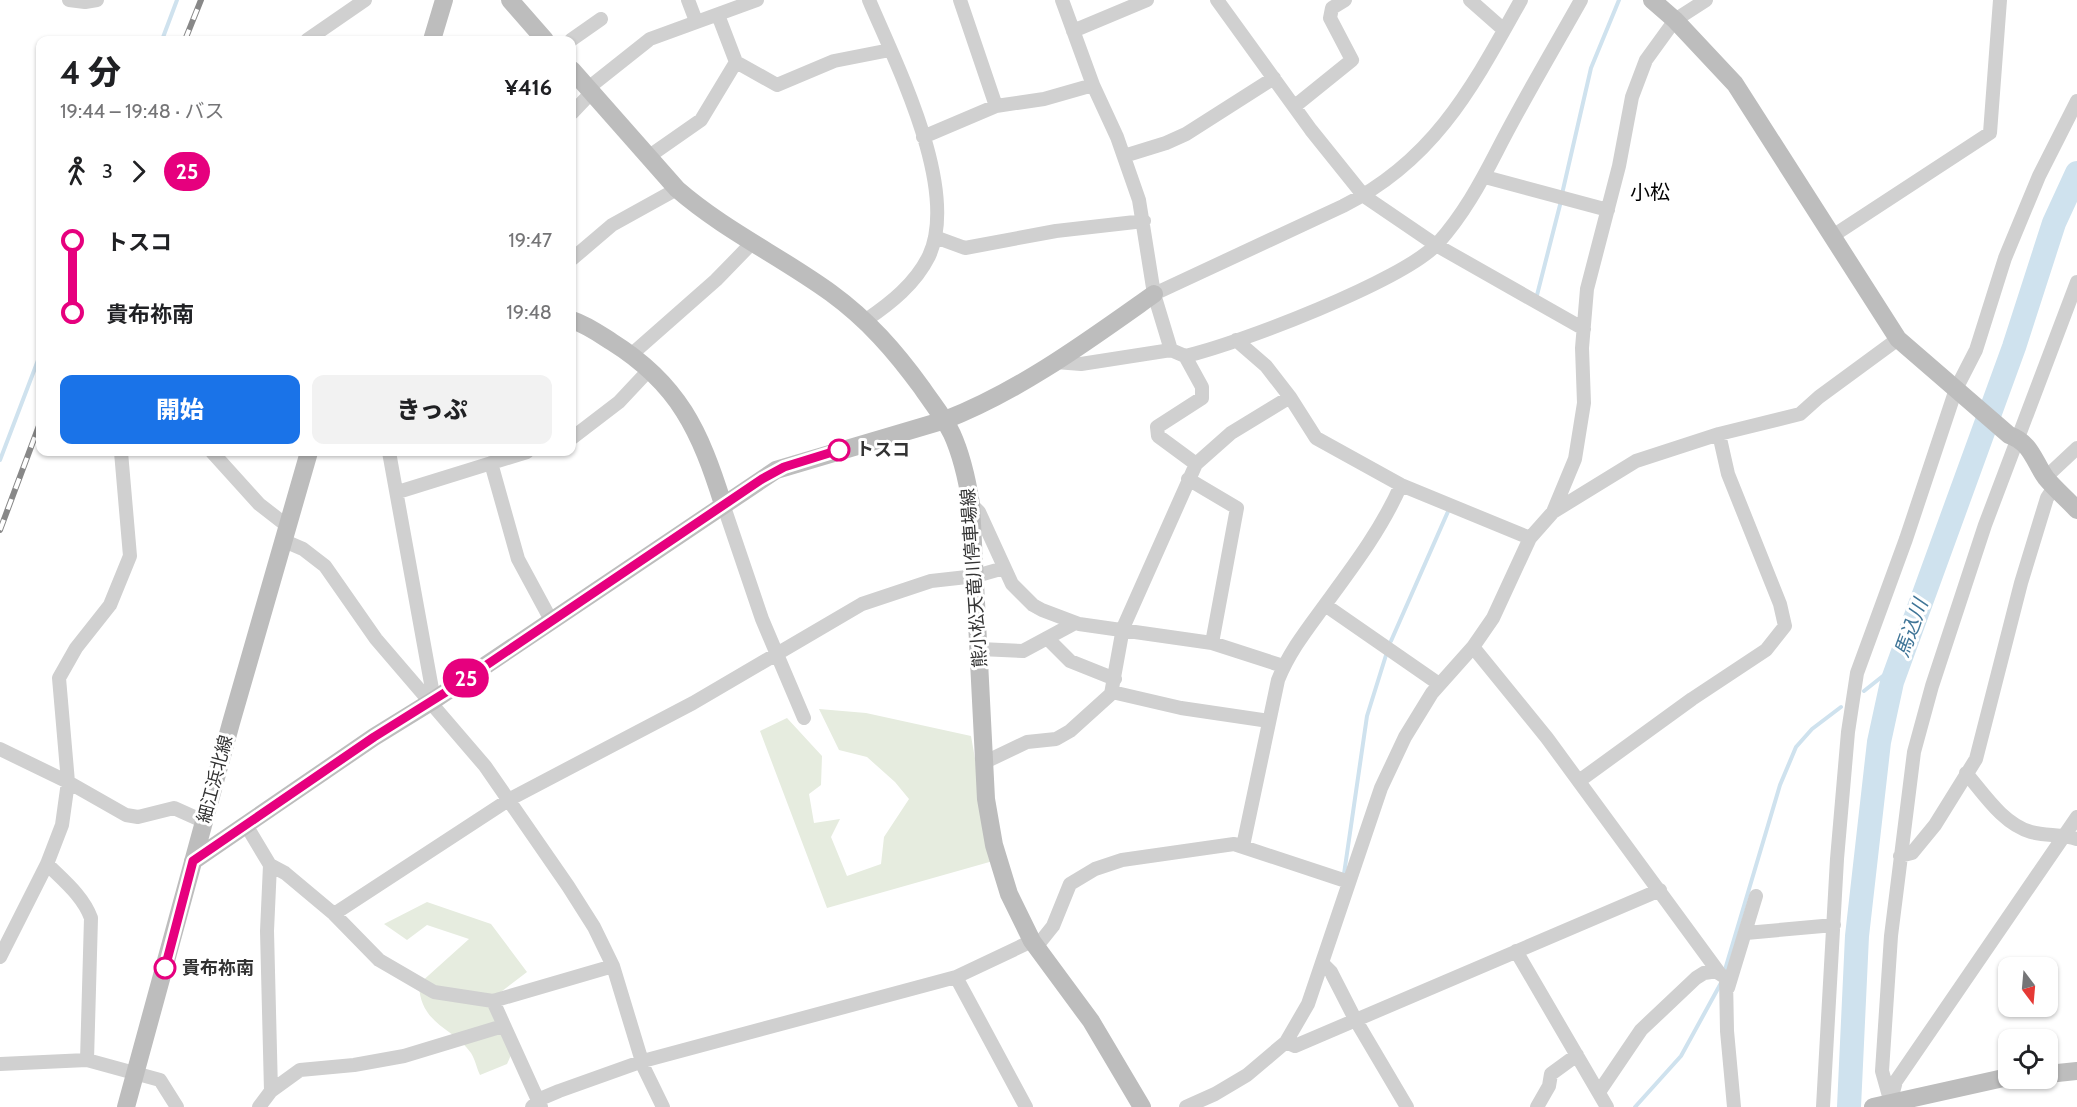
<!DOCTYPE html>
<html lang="ja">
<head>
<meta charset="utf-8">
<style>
	body { margin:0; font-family:Cabin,"Noto Sans JP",sans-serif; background:#f2f2f2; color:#202124; height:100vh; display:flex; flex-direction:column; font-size:22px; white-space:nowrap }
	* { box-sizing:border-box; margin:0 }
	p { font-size:20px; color:#757577 }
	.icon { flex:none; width:33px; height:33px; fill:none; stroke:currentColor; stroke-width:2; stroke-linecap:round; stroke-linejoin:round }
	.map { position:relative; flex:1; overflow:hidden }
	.details { position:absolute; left:36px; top:36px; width:540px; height:420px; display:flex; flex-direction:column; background:#fff; border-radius:12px; box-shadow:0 2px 4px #0004 }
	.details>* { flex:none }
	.badge { padding:0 12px; border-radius:20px; font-size:21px; line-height:39px }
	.needle { width:39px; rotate:164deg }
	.fabs { position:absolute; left:1998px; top:957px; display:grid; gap:12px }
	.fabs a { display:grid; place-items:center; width:60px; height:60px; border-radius:12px; background:#fff; box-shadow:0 2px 4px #0004; font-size:30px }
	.map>.badge { position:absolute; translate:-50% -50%; box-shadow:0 0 0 3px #fff }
	.legs { display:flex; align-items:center; gap:9px; height:66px; padding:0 24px; font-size:20px }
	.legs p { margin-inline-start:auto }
	.headline { display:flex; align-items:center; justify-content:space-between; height:102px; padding:0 24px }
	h1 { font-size:33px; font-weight:800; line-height:45px }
	.cta { display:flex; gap:12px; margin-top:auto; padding:12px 24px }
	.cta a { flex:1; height:69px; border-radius:12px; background:#1a73e8; color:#fff; font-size:24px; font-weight:800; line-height:69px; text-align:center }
	.cta a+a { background:#f2f2f2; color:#202124 }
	ul { padding:0 24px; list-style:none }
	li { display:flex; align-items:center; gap:21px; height:72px; font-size:22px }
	li i { display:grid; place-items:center; width:9px; height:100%; margin:0 8px; background:currentColor }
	li i::after { content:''; width:15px; height:15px; margin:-8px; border:4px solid; border-radius:50%; background:#fff }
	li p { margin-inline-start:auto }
	li:first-child i { background:linear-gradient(#0000 50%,currentColor 0) }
	li:last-child i { background:linear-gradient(currentColor 50%,#0000 0) }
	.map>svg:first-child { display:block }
	.green { fill:#e6ecdf }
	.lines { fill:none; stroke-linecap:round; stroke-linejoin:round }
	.stream { stroke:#cfe2ee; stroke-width:4 }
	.river { stroke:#cfe2ee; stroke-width:24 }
	.street { stroke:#d0d0d0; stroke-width:14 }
	.secondary { stroke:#bdbdbd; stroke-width:18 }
	.rail-casing { stroke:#888; stroke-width:6 }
	.rail { stroke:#fff; stroke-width:4; stroke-dasharray:11; stroke-linecap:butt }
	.line-1-casing { stroke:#fff; stroke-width:14 }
	.line-1 { stroke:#e6007e; stroke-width:9 }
	.stop-1-dot { fill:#fff; stroke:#e6007e; stroke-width:3 }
	.labels { text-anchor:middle; stroke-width:6; stroke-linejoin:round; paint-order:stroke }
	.stop-label { font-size:18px; font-weight:bold; fill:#333; stroke:#fff; text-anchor:start }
	.street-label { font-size:18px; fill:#333; stroke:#fff }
	.neighbourhood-label { font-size:20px; fill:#000; stroke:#fff }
	.water-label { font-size:20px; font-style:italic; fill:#3f7597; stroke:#fff }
</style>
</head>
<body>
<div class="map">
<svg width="2077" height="1107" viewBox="0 0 2077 1107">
	<rect width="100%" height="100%" fill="#fff"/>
	<path class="green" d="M819,709L866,713L971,736L993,861L827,908L760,731L787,718L822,756L821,785L809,794L814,823L840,819L831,837L847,876L881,864L884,837L909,799L895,782L867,757L839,750Z
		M427,902L491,924L527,972L489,1001L512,1053L507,1064L480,1075C477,1069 475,1059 471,1053C453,1027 420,1025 419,984L469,939L427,925L407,940L384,924Z"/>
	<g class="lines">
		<path class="stream" d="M162,40L177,0
			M1562,194L1591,68L1619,0
			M1536,299L1561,201
			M0,460L40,355
			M1391,641L1450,507
			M1864,691L1898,664
			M1344,874L1367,716L1387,652
			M1724,973L1780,785L1796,747L1812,729L1841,707
			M1635,1107L1681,1056L1721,983"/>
		<path class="river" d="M1849,1107L1857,936L1879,742L1892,682L2014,347L2054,223L2077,173"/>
		<path class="street" d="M69,0L85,2L97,0
			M688,0L696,21
			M960,0L996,106
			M1062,0L1093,85L1117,137L1139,200L1154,294L1171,350L1185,356C1236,345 1405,280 1438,243C1463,215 1480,184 1497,151C1523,100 1553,50 1581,0
			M1217,0L1311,130L1364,196L1436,245L1584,329
			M1470,0L1504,30
			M718,15L736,62L777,85L834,61L890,50
			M1073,31L1147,0
			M307,40L365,0
			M571,40L601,19
			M587,89L650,39L757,0
			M1295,106L1352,60L1330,18L1332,8L1345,0
			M572,113L591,93
			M923,137L996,106L1044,99L1093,85
			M1124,156L1166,143L1186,134L1274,78
			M648,157L701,120L736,62
			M1485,177L1608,210
			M935,237L965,248L1056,231L1144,221
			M1831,237L1990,133L2000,0
			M572,259L612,225L677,189
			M1154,294L1343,206C1435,160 1473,86 1521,0
			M866,320C891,303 915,284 929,256C960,189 896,64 869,0
			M1236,340L1266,366L1290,397L1316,438L1401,485L1530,538
			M632,354L716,280L752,243
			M1185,356L1202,387V398L1157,427L1158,436L1196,464
			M1056,362L1081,364L1171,350
			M572,438L619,402L649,370
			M212,452L259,504L286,525
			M389,452L434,700
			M491,463L518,559L552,622
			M2046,477L2077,448
			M1188,479L1237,508L1212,643
			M398,492L527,452
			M723,504L762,619L804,718
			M971,504L979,512L1012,584L1033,605L1042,610L1079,624L1212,643L1283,666
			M1553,512L1575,459L1584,403L1582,348L1587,289L1619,166L1632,97L1646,60L1675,20L1706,0
			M282,540L303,549L325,566L376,639L485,766L568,886L594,927L613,966L644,1068L663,1107
			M1325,605L1439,684
			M1048,639L1070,661L1115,679
			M1473,647L1547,738L1720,974L1726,978L1727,1031L1734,1107
			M980,649L1023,651L1075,623
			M1112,692L1181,708L1269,721
			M0,749L68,782L126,815L138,817L174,808L203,821
			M985,762L1027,742L1056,739L1070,731L1111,694L1123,628L1196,464L1231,433L1290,397
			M1966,773C1984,794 2003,824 2031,832C2046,836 2062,834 2077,839
			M1579,781L1692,699L1766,650L1785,626L1780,604L1728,474L1719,434
			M246,825L270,865L285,873L334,914L379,960L434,992L493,1001L613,966
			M1243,846L1278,680C1290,650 1309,627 1327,602C1355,564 1382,528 1401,485
			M1900,856L1912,853L1935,825L1976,759L2021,583L2047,498L2055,486
			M47,864C64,881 83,896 91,918L87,1060
			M270,865L267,931L271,1091
			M334,914L510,799L693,703L862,604L931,581L976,576L1004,568
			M1746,933L1834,925
			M1037,946L1053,926L1070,884L1095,869L1122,860L1234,844L1349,882
			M1516,951L1607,1107
			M0,957L47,864L62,825L68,782L59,678L76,648L110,605L130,556L121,452
			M1323,964L1331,972L1355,1019L1407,1107
			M956,977L1026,1107
			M1728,988L1756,896
			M493,1001L541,1107
			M1286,1042L1295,1046L1660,890
			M0,1064L87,1060L160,1080L177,1107
			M1599,1092L1641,1030L1696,978L1704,973L1718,971
			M1891,1100L1896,1081L2077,817
			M1891,1103L1882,1071L1891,936L1914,752L1932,686L1985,525L2077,282
			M259,1107L271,1091L300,1070L354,1065L404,1056L503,1026
			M532,1107L540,1099L559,1091L643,1061L956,977L1032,941
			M1186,1107L1215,1094L1247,1075L1286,1042L1308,1004L1381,788L1405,737L1432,693L1473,647L1493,618L1530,538L1553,512L1636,461L1719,434L1800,414L1819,397L1898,339
			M1537,1107L1549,1086L1551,1074L1577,1055
			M1823,1107L1837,859L1848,732L1857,673L1906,539L1956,389L1976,350L2005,258L2039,176L2077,101"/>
		<path class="secondary" d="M510,0L545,40
			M1652,0L1675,20L1735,84L1898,339L2009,435C2032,443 2034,462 2046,478C2055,489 2067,499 2077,510
			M432,40L444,0
			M572,70L677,189C724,230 780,256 831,293C868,320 895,351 922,388C932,403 944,417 952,434C962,456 967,479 971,504L986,799L994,845L1009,894L1032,941L1091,1021L1142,1107
			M572,320C587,325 598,333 612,342C679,384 700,431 723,504
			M193,861L374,737L434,700L776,470L945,420C1020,391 1089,340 1154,294
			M2048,1074L2077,1071
			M126,1107L231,723L309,452
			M1873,1107L2008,1077"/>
		<defs>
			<path id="rail" d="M185,40L201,0
				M0,530L40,423"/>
		</defs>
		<use href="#rail" class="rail-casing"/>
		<use href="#rail" class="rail"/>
	</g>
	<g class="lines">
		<defs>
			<path id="line-1" d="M165,968L193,861L374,737L454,687L762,479L784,467L839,450"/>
		</defs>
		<use href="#line-1" class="line-1-casing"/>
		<use href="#line-1" class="line-1"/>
	</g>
	<g class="stop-1-dot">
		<circle cx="839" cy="450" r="10"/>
		<circle cx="165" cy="968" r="10"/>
	</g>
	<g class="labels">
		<g class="stop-label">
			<text x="856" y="456">トスコ</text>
			<text x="182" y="974">貴布祢南</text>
		</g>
		<g class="street-label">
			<text transform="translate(974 578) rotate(-94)" y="6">熊小松天竜川停車場線</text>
			<text transform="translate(215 779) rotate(-75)" y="6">細江浜北線</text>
		</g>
		<g class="neighbourhood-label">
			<text x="1650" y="199">小松</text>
		</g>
		<g class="water-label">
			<text transform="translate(1911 628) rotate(-70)" y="7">馬込川</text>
		</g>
	</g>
</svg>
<div class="fabs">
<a><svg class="needle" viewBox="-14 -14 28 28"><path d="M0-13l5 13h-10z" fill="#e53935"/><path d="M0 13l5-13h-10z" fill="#757577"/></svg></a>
<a><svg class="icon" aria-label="locate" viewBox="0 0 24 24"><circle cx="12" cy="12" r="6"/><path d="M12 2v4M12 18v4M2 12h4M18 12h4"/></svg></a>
</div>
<b class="badge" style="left:466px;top:678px;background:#e6007e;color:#fff">25</b>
<section class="details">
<div class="headline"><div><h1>4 分</h1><p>19:44 – 19:48 · バス</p></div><b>¥416</b></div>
<div class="legs"><svg class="icon" aria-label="walk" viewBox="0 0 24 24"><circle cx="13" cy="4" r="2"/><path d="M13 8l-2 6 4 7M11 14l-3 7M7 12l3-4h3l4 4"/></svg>3<svg class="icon" aria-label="forward" viewBox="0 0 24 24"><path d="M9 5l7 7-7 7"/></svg><b class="badge" style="background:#e6007e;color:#fff">25</b></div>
<ul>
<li><i style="color:#e6007e"></i><b>トスコ</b><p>19:47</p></li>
<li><i style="color:#e6007e"></i><b>貴布祢南</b><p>19:48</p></li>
</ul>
<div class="cta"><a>開始</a><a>きっぷ</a></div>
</section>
</div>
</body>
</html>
